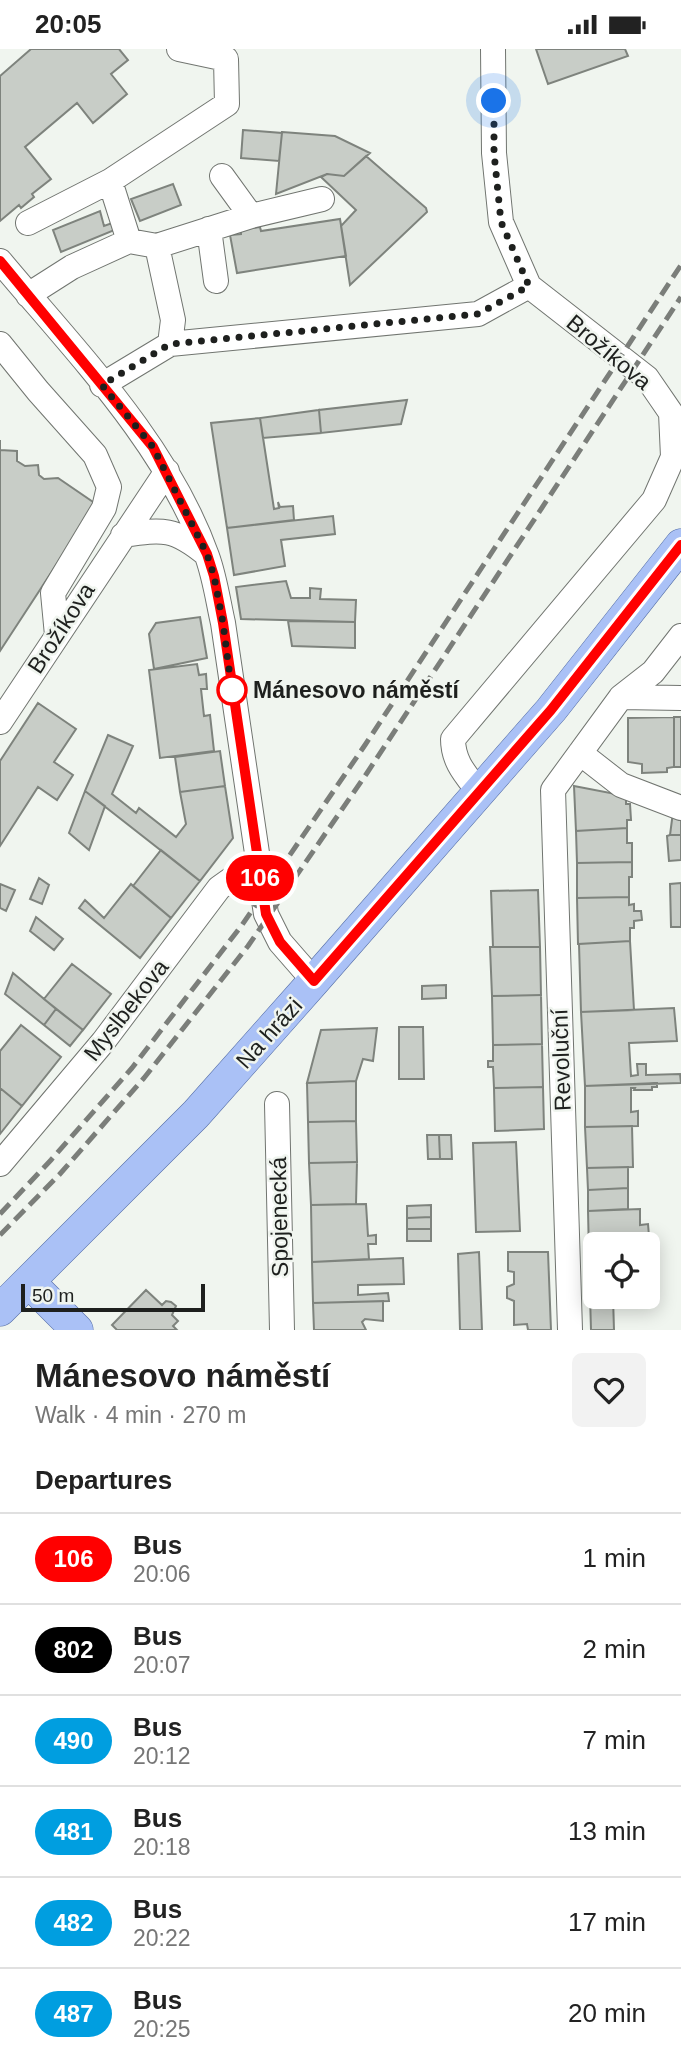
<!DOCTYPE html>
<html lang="en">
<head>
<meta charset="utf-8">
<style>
	body { margin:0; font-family:Helvetica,sans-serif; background:#f2f2f2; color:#222; height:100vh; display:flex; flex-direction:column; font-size:26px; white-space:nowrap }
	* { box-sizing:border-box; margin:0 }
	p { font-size:23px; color:#767676 }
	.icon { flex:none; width:38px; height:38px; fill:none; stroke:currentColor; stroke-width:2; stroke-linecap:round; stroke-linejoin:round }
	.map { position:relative; height:1281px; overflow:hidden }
	.side { display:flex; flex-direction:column; background:#fff; flex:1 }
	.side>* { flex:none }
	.badge { padding:0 14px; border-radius:23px; font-size:24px; line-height:46px }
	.fabs { position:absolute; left:583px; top:1183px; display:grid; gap:14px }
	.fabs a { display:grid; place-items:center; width:77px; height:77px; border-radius:10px; background:#fff; box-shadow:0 4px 18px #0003; font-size:35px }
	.scale { position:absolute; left:21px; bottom:18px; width:184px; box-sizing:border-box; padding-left:7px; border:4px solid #1e201e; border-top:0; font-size:19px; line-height:24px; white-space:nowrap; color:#1e201e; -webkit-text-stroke:5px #f0f5ef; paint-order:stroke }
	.you { position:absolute; width:35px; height:35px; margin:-18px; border:5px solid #fff; border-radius:50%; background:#1a73e8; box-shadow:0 0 0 10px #1a73e833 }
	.map>.badge { position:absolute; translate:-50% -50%; box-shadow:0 0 0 4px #fff }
	h2 { padding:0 35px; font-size:26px; line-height:63px }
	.round { display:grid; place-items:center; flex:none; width:74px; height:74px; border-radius:10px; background:#f2f2f2 }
	.head { display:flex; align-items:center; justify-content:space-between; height:119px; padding:0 35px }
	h1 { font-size:33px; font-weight:700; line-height:52px }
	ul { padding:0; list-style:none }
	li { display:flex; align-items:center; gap:21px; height:91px; padding:0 35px; border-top:2px solid #e0e0e0 }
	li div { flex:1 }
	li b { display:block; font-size:26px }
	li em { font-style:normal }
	li .badge { min-width:77px; font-weight:700; text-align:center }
	.status { display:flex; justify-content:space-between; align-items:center; height:49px; padding:0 35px; background:#fff; direction:ltr }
	.status svg { height:19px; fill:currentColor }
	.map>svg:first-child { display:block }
	.building { fill:#c8cdc7; stroke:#7e837d; stroke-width:2 }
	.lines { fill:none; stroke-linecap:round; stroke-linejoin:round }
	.minor-casing { stroke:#717570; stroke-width:26 }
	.major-casing { stroke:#546da6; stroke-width:33 }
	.minor { stroke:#fff; stroke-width:24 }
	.major { stroke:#aac1f6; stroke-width:32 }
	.rail { stroke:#7b7e7a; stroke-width:5; stroke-dasharray:14 7; stroke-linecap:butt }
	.line-casing { stroke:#fff; stroke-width:16 }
	.line { stroke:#f00; stroke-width:10 }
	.walk { stroke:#1e201e; stroke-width:7; stroke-dasharray:0 12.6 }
	.stop-dot { fill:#fff; stroke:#f00; stroke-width:3.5 }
	.labels { text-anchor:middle; stroke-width:5; stroke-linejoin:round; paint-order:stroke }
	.street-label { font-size:23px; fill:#1e201e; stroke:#f0f5ef }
	.stop-label { font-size:23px; font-weight:bold; fill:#1e201e; stroke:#f0f5ef; text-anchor:start }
</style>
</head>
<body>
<div class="status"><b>20:05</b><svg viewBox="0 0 49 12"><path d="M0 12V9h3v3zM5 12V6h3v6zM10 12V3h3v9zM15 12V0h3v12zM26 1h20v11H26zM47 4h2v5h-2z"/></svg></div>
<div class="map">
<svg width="681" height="1281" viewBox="0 0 681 1281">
	<rect width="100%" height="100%" fill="#f0f5ef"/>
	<path class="building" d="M31,0H119L128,11L111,25L127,45L93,74L77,54L25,98L51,130L32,145L34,148L21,159L19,156L0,172V27Z
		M536,0H625L628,7L548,35Z
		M243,81L282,84L279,112L241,109Z
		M282,83L335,87L370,104L344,127L327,125L276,145Z
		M366,107L426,159L427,163L350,236L341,177L356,161L321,128L327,125L344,127Z
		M173,135L181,156L140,172L131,150Z
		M100,162L104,177L115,173L117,180L61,203L53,181Z
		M340,170L346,207L237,224L230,186L241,185V180L260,178L261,182Z
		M407,351L401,375L321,384L319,361Z
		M319,361L321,384L263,389L260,369Z
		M260,369L274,460L279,459L278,453L280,458L293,457L294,471L227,479L211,374Z
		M0,391V401L17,402V412L25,417L38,416L39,426L44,430L58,429L96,455L0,602Z
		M333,467L335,485L281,491L285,517L234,526L227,479Z
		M286,532L291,549H310V539L321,540L320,550L356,551L355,573L241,570L236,538Z
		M200,568L207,609L154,620L149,585L156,574Z
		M288,572L355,573V599L292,597Z
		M197,615L199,626L206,625L207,640H201L204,667L210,666L214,702L160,709L149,621Z
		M38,654L76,680L54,713L73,726L57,751L38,738L0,797V712Z
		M674,668H681V718H674Z
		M674,668V718L667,719V723L642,724V715L628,713V669Z
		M108,686L133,697L112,745L136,764L139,759L176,788L186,775L180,743L225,737L233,789L200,832L85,742Z
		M220,702L225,737L180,743L175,708Z
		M574,737L626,747V755H630L631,771H627V779L576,782Z
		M85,742L105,757L89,801L69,784Z
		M673,763L681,766V786H670Z
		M627,779V794H632V813L577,814L576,782Z
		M670,786H681V811L669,812L667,787Z
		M161,801L200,832L171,869L133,837Z
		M632,813V828H629V848L577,849V814Z
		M39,829L49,836L42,855L30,850Z
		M681,834V878H671L670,835Z
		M0,835L15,841L6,862L0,859Z
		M131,835L171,869L140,909L79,859L85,851L104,869Z
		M538,841L540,898H493L491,842Z
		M629,848V856L634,855V862H641L642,871L634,872V879H630V892L578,895L577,849Z
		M36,868L63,890L54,901L30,882Z
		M630,892L634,961L581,963L579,895Z
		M490,898H540L541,946L492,947Z
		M72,915L111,945L83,981L44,950Z
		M13,924L56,960L44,976L5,945Z
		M446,936V949L422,950V937Z
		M541,946L542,995L493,996L492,947Z
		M674,959L677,992L629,994L631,1027L638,1026L637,1015H646V1026L680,1025L681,1034L585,1037L581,963Z
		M56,960L83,981L70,997L44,976Z
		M21,976L61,1008L22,1057L0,1039V1002Z
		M399,978H423L424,1030H399Z
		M377,979L373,1012L363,1010L356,1032L307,1034L321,981Z
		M542,995L543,1038L494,1039L493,1018H488V1012H493V996Z
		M356,1032V1072L308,1073L307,1034Z
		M657,1034V1038H652V1041H634L635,1039H631V1063L638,1062V1077L585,1078V1037Z
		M543,1038L544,1080L495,1082L494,1039Z
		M0,1039L22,1057L0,1085Z
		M356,1072L357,1113L309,1114L308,1073Z
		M632,1077L633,1118L587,1119L585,1078Z
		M427,1086H439L440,1110H428Z
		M439,1086H451L452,1110H440Z
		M516,1093L520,1182L476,1183L473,1094Z
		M357,1113L356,1155L311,1156L309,1114Z
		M628,1118V1139L588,1141L587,1119Z
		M628,1139V1160L588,1162V1141Z
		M366,1155L368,1187L376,1186V1195H368L369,1210L312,1213L311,1156Z
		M431,1156V1168L407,1169V1157Z
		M640,1160V1176L648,1175L649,1187L640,1188V1195H595V1205H589L588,1162Z
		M431,1168V1180H407V1169Z
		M407,1180H431V1192H407Z
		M648,1202H656L657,1230H648Z
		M479,1203L482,1281H460L458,1205Z
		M508,1203H548L551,1281H528L527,1275L514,1276V1252L507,1249V1238L514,1235V1223L508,1222Z
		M589,1205H595V1246H590Z
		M403,1209L404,1235L358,1236V1246L388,1244L389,1252L313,1254L312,1213Z
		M146,1241L162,1256L166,1252L171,1253L176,1257L172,1266L178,1272L173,1277L177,1281H117L112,1276Z
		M590,1246L613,1248L614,1281H591Z
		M383,1252V1272L365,1270L362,1273L366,1281H314L313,1254Z"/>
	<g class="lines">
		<defs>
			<path id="minor" d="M222,127L251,167
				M28,174L110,132
				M209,180L216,232
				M129,192L110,132L227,55L226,10L179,0
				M157,197L251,167L322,150
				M0,212C75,302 167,395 207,507C215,529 218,552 223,574L266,865L280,893L314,932
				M28,246L72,218L129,192L157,197L173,271L170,295
				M0,295L38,342L95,406L109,438L104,459L53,544L57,586
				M102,336L170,295L478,265L529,237
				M123,486C164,480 174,479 206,505
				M621,648L681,649
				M0,673L167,422
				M580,704L621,736L681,759
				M479,743C466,726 453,713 453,690L654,451L673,408L671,364L647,329L529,237L501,173L494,104L493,0
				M277,1055L282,1281
				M0,1115L103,993L219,839L257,812
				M570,1281L553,741L621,648L653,623L681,587"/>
			<path id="major" d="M29,1233L77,1281
				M0,1261L196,1065L314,932L551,661L681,496"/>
		</defs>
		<use href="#minor" class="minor-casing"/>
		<use href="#major" class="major-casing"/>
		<use href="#minor" class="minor"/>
		<use href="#major" class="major"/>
		<path class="rail" d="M0,1165L51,1111L132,1019L242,876L365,696L681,216
			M0,1186L59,1126L144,1029L248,897L367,724L681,248"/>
	</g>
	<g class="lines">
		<defs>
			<path id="line" d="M0,212L153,398L207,505L214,527L223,574L266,865L280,893L314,932L551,661L681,496"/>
		</defs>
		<use href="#line" class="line-casing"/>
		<use href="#line" class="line"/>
		<path class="walk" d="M232,641V643L223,574L214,527L207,505L153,398L102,336L170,295L478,265L529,237L501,173L494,104V52"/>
	</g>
	<circle class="stop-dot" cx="232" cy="641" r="14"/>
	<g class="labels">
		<g class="street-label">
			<text transform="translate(609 303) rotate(40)" y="8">Brožíkova</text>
			<text transform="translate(61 579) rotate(-57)" y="8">Brožíkova</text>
			<text transform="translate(126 961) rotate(-52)" y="8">Myslbekova</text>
			<text transform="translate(269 984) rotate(-48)" y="8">Na hrázi</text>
			<text transform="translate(561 1011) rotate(-92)" y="8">Revoluční</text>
			<text transform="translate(279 1168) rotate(-91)" y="8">Spojenecká</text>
		</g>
		<g class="stop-label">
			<text x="253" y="649">Mánesovo náměstí</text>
		</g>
	</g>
</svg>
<div class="fabs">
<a><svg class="icon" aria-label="locate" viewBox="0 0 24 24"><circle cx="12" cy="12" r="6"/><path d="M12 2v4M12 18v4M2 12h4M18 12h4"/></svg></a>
</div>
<div class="scale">50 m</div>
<div class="you" style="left:494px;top:52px"></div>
<b class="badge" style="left:260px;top:829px;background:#f00;color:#fff">106</b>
</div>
<section class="side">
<div class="head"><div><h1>Mánesovo náměstí</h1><p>Walk · 4 min · 270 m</p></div><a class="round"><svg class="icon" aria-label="heart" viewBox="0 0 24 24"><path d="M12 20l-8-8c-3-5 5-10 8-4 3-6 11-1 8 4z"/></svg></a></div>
<h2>Departures</h2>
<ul>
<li><span class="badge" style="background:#f00;color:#fff">106</span><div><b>Bus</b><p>20:06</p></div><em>1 min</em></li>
<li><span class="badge" style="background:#000;color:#fff">802</span><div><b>Bus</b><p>20:07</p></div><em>2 min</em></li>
<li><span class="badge" style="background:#009ee0;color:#fff">490</span><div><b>Bus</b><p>20:12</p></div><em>7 min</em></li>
<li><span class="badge" style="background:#009ee0;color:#fff">481</span><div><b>Bus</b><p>20:18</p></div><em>13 min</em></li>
<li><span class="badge" style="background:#009ee0;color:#fff">482</span><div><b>Bus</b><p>20:22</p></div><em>17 min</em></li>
<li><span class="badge" style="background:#009ee0;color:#fff">487</span><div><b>Bus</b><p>20:25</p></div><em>20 min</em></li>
</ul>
</section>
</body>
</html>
